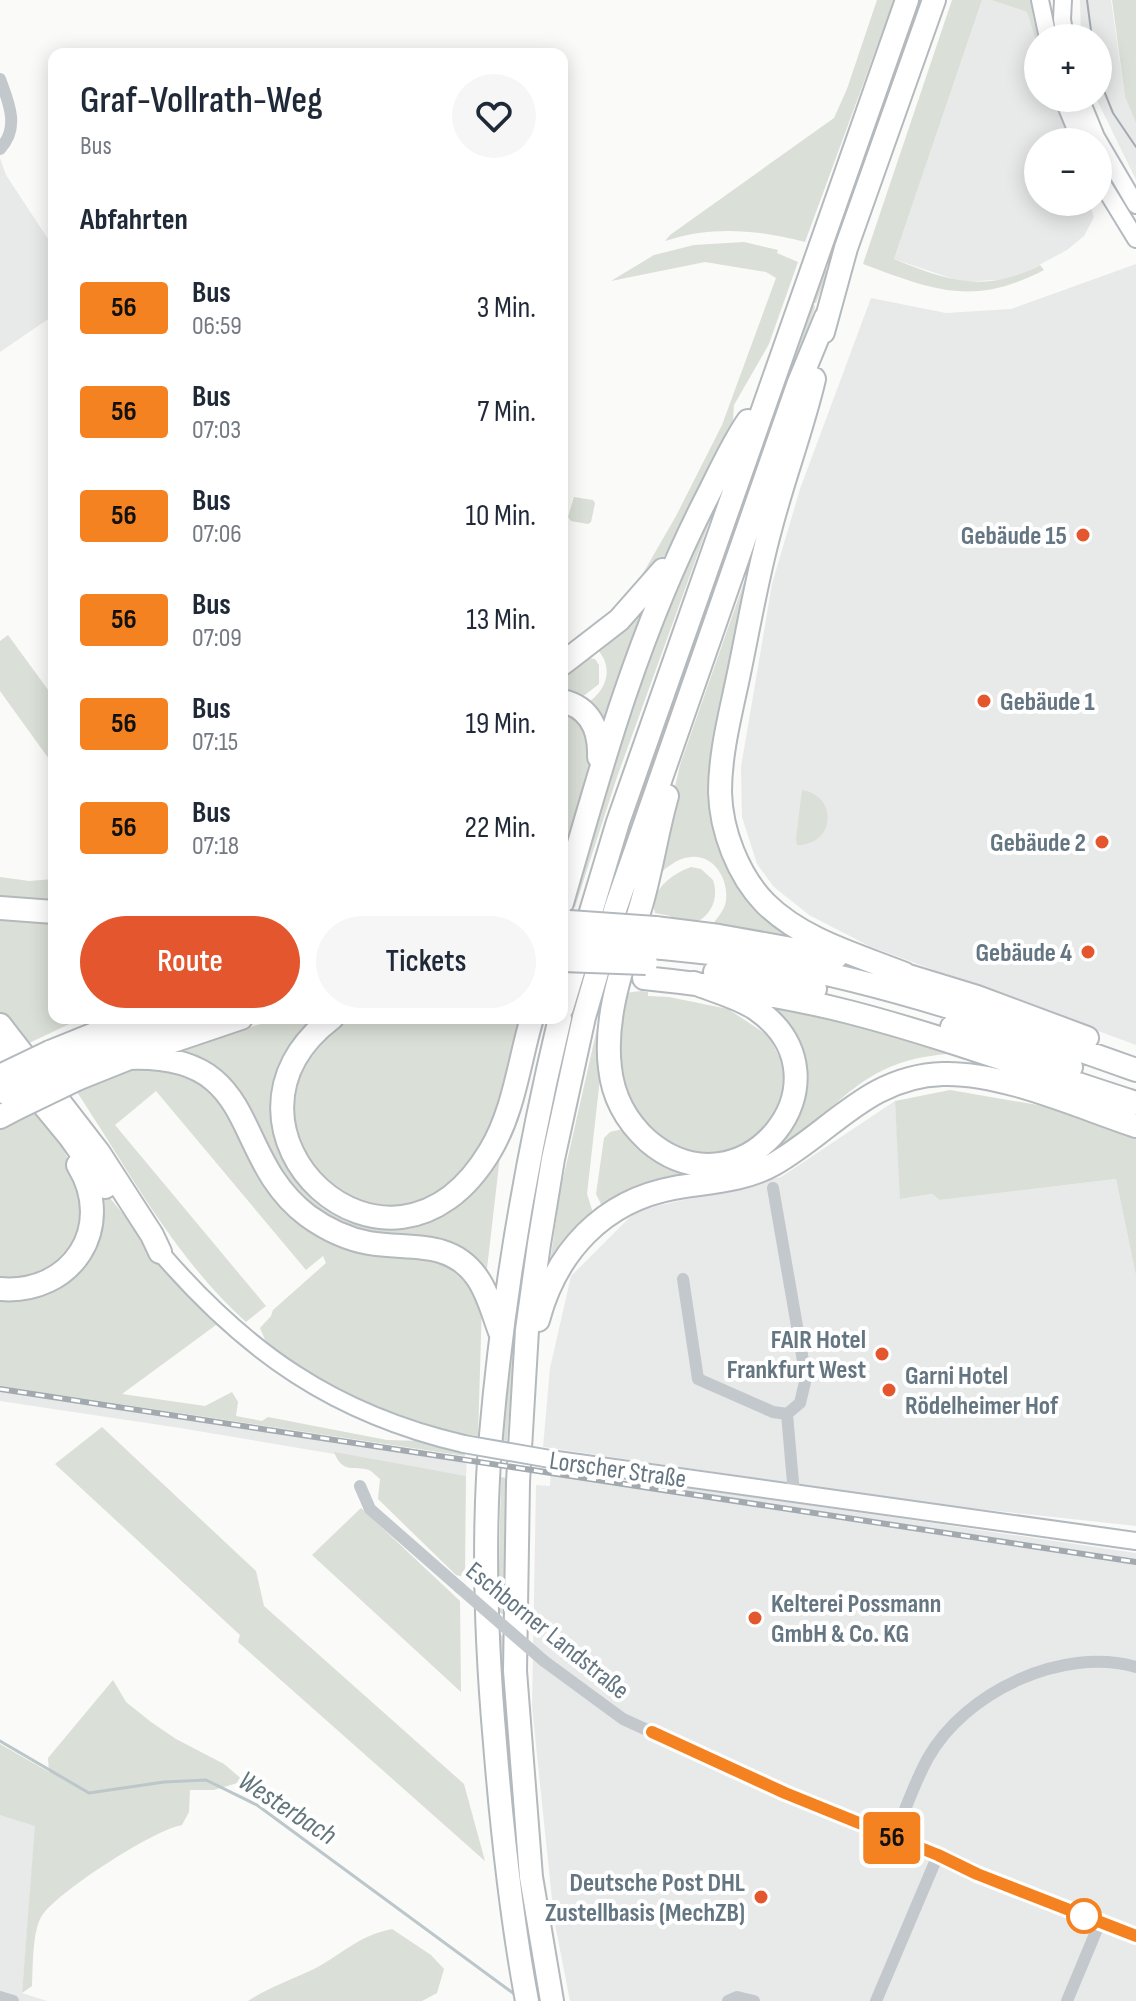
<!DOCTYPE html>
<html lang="de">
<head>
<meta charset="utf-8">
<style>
	body { margin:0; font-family:"Sofia Sans Condensed",sans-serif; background:#f6f6f7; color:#1f2937; height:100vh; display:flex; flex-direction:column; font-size:30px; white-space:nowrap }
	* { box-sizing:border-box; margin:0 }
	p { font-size:26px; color:#747a83 }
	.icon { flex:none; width:44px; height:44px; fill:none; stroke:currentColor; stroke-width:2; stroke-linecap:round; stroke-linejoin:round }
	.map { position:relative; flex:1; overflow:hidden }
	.details { position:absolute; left:48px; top:48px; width:520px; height:976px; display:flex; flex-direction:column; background:#fff; border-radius:16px; box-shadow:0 4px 20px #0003 }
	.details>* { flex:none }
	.badge { padding:0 16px; border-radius:6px; font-size:28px; line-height:52px }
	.tools { position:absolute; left:1024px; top:24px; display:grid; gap:16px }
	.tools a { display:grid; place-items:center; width:88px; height:88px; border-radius:50%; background:#fff; box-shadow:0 4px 20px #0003; font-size:40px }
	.map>.badge { position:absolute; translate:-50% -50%; box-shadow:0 0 0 4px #fff }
	h2 { padding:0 32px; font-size:30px; line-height:72px }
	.round { display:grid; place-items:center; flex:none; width:84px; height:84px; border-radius:42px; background:#f6f6f7 }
	.headline { display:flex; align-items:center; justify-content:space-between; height:136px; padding:0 32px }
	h1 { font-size:38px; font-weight:600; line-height:60px }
	.primary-button { display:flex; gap:16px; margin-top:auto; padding:16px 32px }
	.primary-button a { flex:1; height:92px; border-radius:48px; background:#e4572e; color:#fff; font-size:32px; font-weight:600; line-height:92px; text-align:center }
	.primary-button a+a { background:#f6f6f7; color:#1f2937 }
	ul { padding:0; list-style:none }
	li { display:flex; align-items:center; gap:24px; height:104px; padding:0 32px }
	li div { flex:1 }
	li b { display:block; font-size:30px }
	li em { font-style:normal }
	li .badge { min-width:88px; font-weight:700; text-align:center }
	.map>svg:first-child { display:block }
	.built { fill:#e8e9e9 }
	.green { fill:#dadfd7 }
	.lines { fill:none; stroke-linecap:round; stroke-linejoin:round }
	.stream { stroke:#bbc7cb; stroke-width:3 }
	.secondary-casing { stroke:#b3babf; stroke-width:20 }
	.highway-casing { stroke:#b4b9bd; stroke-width:26 }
	.street { stroke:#c3c8cc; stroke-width:12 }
	.secondary { stroke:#fff; stroke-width:16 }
	.highway { stroke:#fff; stroke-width:22 }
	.tram { stroke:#a2aab0; stroke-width:2 }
	.rail-casing { stroke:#a2aab0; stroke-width:6 }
	.rail { stroke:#fff; stroke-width:3; stroke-dasharray:9; stroke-linecap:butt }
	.secondary-bridge-casing { stroke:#b3babf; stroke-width:20; stroke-linecap:butt }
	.highway-bridge-casing { stroke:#b4b9bd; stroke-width:26; stroke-linecap:butt }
	.street-bridge { stroke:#c3c8cc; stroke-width:12 }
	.secondary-bridge { stroke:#fff; stroke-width:16 }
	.highway-bridge { stroke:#fff; stroke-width:22 }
	.line-casing { stroke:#fff; stroke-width:18 }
	.line { stroke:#f58220; stroke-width:12 }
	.poi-dot { fill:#e4572e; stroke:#fff; stroke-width:3 }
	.stop-dot { fill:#fff; stroke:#f58220; stroke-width:4 }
	.labels { text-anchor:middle; stroke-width:8; stroke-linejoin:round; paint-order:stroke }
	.poi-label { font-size:26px; font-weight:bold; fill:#657683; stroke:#fff; text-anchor:end }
	.street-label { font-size:26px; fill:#657683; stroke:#fff }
	.water-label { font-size:28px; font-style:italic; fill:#60757c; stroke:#fff }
</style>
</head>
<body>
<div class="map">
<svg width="1136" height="2001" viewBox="0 0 1136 2001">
	<rect width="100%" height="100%" fill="#fafaf8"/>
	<path class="built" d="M982,0H991L1027,12L1038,48V98H1054L1069,142H1038V202H1089L1094,217L1084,236L1067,250L1028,271L1011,279L962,282L894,259Z
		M1080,0H1111L1125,97L1136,123V180L1096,98H1098V38H1081Z
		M0,158L6,175L54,248V315L0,352Z
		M1136,264V1045L869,946L809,915L774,887L757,864L742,817L741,767L772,584L800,489L871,298L946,313L1011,309Z
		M895,1101L901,1199L932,1194L940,1200L1116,1179L1136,1276V1526L934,1504L543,1447L550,1368L571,1276L636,1211L781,1177Z
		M0,1386L467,1457L466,1476L180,1428L0,1401Z
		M551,1467L1136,1553V2001H570L554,1919L532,1707L536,1485L550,1486Z
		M0,1815L36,1825L22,1993L47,2001H0Z"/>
	<path class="green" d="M877,0H894L805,242C759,230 712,225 665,241L670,235L834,118L847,89Z
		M919,0H924L834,254L830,252Z
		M952,0H982L894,259C948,281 986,294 1040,265L1044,270C973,307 933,290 863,264Z
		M991,0H1034L1042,38H1038V48L1027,12Z
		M1112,0H1136V123L1125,97Z
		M744,242L778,250L777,253L798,262L769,344L734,405L732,435L693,512L661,561L619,614L562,654V648L596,626L634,589L676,516L722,425L776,278L766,272L705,262L611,281L654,255L694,245Z
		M823,269L828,271L816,303H813L815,307L742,514H736Z
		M574,497L593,500L595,503L591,522L588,524L571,521L568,517Z
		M709,507L714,509L617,777L575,907L569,906L639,658Z
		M763,528L739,640L726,847L818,943L711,926C716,920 722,913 725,905C731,884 716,854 691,857C676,858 664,870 653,879L680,765Z
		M653,594L602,729L586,704C605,692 615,670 598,650Z
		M8,635L54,698V766L0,691V641Z
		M589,658L595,659L599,665V684L581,698V696L571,699L562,697V675Z
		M562,706L586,721L594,763L562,884Z
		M660,729H666L604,909L600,908L656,742H659L661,738L658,735Z
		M802,790C839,796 835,845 797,845L796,839Z
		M691,867L701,869L713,880C719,898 712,915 695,923L672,920L670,916L655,913L652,902C660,884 672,874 691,867Z
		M0,877L29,881L54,879V900L0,899Z
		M0,913L54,916V1018H82L25,1045L0,1013Z
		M576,989H582C542,1137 518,1288 507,1441L502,1440L512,1328L541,1140Z
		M641,991L648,992V996L669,997L728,1009L769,1036L784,1067V1094L776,1119L744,1151L702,1158L656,1138L622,1092L616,1044L625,993Z
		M755,1004L857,1026L947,1051L946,1054C888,1059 860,1080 819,1119C805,1134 790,1149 772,1159C733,1179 688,1175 647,1188C634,1192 621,1201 609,1208H603L596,1194L604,1138L610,1132L627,1128C640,1139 650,1151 666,1159C769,1212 854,1073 755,1004Z
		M282,1018H327L284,1068L297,1175L395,1223L500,1156L486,1277L372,1238L298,1202L246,1112L171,1050Z
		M352,1018H528L511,1078L482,1150L446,1192L397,1209L346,1199L304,1159L291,1106L300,1072L329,1034Z
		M598,1024L606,1025L587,1194L594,1216L548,1276L560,1192Z
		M155,1064L212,1085L286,1206L456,1262L482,1304L478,1436L454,1433L368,1404L324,1382L268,1347L260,1328L271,1316L273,1310L326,1263L323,1256L306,1270L156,1091L115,1125L266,1306L246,1322C175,1258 129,1171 77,1092L122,1069Z
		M950,1090L1061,1109L1136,1136V1276L1116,1179L940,1200L932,1194L900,1199L895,1101Z
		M37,1110L62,1147L83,1188L81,1237L53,1273L0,1285V1124Z
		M93,1177L191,1298L233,1336L216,1325L122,1394L205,1406L232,1392L238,1402L236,1416L262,1421L268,1417L387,1440L421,1441L465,1453V1456L0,1386V1296L72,1274Z
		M102,1427L256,1571L264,1606L464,1784L485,1861L238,1642L240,1635L55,1464Z
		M334,1452L466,1476L465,1577L456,1575L378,1499L380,1479C376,1476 373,1472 369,1470C354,1465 343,1475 334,1452Z
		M501,1477L506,1478L504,1615L498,1611Z
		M361,1508L460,1601L461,1692L312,1555Z
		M499,1633L504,1637L509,1750H504Z
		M113,1680L126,1702L151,1722L176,1739L224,1764L244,1781L214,1790H190L189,1812L182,1825C153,1830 61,1890 43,1914C32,1928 33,1968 32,1986L22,1993L35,1826L0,1815V1744L49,1772L48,1758Z
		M392,1929L431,1955L444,1969L437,1993L422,2001H248C268,1988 290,1980 312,1970C342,1955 357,1936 392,1929Z"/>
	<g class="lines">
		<path class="stream" d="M0,1741L89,1793L164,1782L206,1780L257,1805L517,1996"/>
		<defs>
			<path id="secondary" d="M1040,0L1048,38
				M1063,0L1062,19L1065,38
				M1063,98L1081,142
				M1080,98L1096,137L1136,205
				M1098,177L1136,239
				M160,1252C246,1352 334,1414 464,1444
				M550,1459L1136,1541"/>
			<path id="highway" d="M823,332L846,248L934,0
				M814,379C802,430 783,479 770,530C757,577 749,625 739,673C731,712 720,752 720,792C721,831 738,875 765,903C802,940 857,955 905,974
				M562,664L619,620L663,570
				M562,701C590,707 600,730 599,757
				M667,796C657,831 652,867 642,902C627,955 603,1012 610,1068C613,1097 626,1121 648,1141C742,1221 858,1080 756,1009C738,997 714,991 694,983
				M562,903C602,762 638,633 705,501C719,474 731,446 748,421
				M0,908L54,912
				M655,928L719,936L836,957
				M650,947C686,950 723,954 759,960C888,983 1013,1026 1136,1070
				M892,971L977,997L1087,1038
				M715,972L815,989
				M644,978C713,985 782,995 849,1012C946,1037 1041,1073 1136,1103
				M562,1008L618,822L907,0
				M332,1018C189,1127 389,1320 490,1151C514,1111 519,1062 532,1018
				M0,1025L99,1153L152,1235L160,1252
				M952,1027L1071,1067
				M0,1052L70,1137L105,1187
				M50,1052L134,1018
				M129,1058C264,1053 228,1156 308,1216C326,1229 347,1239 369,1243C408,1250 449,1239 476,1276C488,1292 493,1314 500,1332
				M64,1066L187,1018
				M77,1079L167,1043L241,1018
				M0,1117L17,1108
				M0,1289C72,1295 116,1227 78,1165
				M538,1320C556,1252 603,1201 674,1188C707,1182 744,1181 774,1164C832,1131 869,1076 943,1074C1002,1072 1079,1107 1136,1126
				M527,2001C511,1916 502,1830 495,1743C486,1641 482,1538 491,1435C503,1294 527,1156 560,1018
				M552,2001L531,1877L515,1671L518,1482L527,1330L539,1244L553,1159L584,1017L616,907L798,385L826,317"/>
		</defs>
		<use href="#secondary" class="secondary-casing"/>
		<use href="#highway" class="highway-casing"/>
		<path class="street" d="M0,79C9,103 20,128 0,149
			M773,1188L806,1378L800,1403L787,1414L794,1494
			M683,1279L698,1379L773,1412L787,1414
			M360,1486L370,1509L460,1588
			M544,1661L623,1719L785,1793L938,1855L977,1874L1136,1936
			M893,1838C905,1812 914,1783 928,1758C965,1692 1062,1646 1136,1667
			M0,1997L13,2001
			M728,2001L737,1997L754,2001
			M876,2001L938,1855
			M1067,2001L1100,1922"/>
		<use href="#secondary" class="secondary"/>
		<use href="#highway" class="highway"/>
		<path class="tram" d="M1087,0L1092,38
			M1098,76L1113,113L1136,147"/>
		<defs>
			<path id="rail" d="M0,1389L1136,1562"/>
		</defs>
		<use href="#rail" class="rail-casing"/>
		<use href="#rail" class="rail"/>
		<defs>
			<path id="secondary-bridge" d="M464,1444L550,1459"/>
			<path id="highway-bridge" d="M569,922L655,928
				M562,943L650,947
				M562,960L646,963
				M0,1076L50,1052
				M6,1093L64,1066
				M17,1108L77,1079"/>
		</defs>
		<use href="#secondary-bridge" class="secondary-bridge-casing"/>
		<use href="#highway-bridge" class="highway-bridge-casing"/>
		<path class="street-bridge" d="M460,1588L544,1661"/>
		<use href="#secondary-bridge" class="secondary-bridge"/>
		<use href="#highway-bridge" class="highway-bridge"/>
	</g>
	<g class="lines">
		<defs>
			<path id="line" d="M652,1732L785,1793L938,1855L977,1874L1136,1936"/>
		</defs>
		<use href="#line" class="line-casing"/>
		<use href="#line" class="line"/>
	</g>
	<g class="poi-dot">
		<circle cx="1083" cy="535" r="8"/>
		<circle cx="984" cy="701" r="8"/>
		<circle cx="1102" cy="842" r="8"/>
		<circle cx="1088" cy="952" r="8"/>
		<circle cx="882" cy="1354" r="8"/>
		<circle cx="889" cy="1390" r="8"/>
		<circle cx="755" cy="1618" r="8"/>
		<circle cx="761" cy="1897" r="8"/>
	</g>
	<circle class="stop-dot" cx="1084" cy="1916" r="16"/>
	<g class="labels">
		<g class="poi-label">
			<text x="1067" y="544">Gebäude 15</text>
			<text x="1000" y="710" text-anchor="start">Gebäude 1</text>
			<text x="1086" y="851">Gebäude 2</text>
			<text x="1072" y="961">Gebäude 4</text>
			<text x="866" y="1348">FAIR Hotel<tspan x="866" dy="30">Frankfurt West</tspan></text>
			<text x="905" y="1384" text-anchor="start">Garni Hotel<tspan x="905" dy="30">Rödelheimer Hof</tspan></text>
			<text x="771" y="1612" text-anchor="start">Kelterei Possmann<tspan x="771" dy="30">GmbH &amp; Co. KG</tspan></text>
			<text x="745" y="1891">Deutsche Post DHL<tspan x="745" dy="30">Zustellbasis (MechZB)</tspan></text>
		</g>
		<g class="street-label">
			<text transform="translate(618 1469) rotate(8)" y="9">Lorscher Straße</text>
			<text transform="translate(548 1630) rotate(39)" y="9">Eschborner Landstraße</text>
		</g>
		<g class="water-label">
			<text transform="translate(288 1807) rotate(33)" y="10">Westerbach</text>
		</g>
	</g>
</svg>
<div class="tools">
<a>+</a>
<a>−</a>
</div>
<b class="badge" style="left:892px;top:1838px;background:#f58220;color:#111">56</b>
<section class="details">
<div class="headline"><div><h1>Graf-Vollrath-Weg</h1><p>Bus</p></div><a class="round"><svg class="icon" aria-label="heart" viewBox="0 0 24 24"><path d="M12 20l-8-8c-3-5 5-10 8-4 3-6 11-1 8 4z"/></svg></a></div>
<h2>Abfahrten</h2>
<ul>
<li><span class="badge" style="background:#f58220;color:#111">56</span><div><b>Bus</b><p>06:59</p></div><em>3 Min.</em></li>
<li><span class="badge" style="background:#f58220;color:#111">56</span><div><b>Bus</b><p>07:03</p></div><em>7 Min.</em></li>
<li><span class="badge" style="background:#f58220;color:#111">56</span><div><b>Bus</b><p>07:06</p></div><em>10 Min.</em></li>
<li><span class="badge" style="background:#f58220;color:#111">56</span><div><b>Bus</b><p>07:09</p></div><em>13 Min.</em></li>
<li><span class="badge" style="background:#f58220;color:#111">56</span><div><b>Bus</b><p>07:15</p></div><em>19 Min.</em></li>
<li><span class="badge" style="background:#f58220;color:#111">56</span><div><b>Bus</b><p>07:18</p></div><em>22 Min.</em></li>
</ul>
<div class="primary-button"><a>Route</a><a>Tickets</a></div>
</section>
</div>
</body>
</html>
